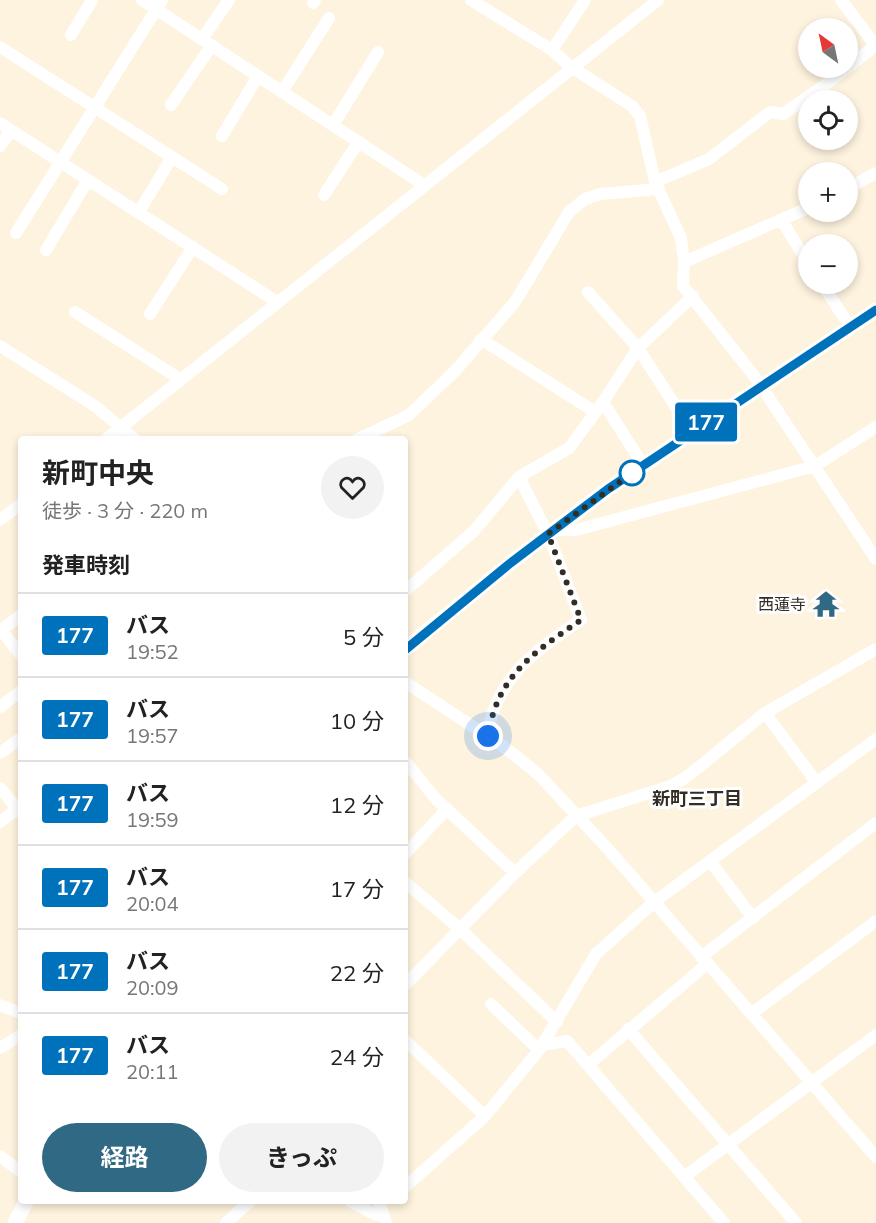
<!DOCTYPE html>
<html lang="ja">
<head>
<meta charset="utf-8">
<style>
	body { margin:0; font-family:Mulish,"Noto Sans JP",sans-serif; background:#f2f2f2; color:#222; height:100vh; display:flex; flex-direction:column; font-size:22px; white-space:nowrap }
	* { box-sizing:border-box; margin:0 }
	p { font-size:20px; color:#767676 }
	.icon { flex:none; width:33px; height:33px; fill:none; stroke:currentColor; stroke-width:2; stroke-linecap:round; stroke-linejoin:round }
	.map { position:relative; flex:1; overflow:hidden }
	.sheet { position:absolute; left:18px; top:436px; width:390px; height:768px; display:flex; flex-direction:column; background:#fff; border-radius:6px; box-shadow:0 3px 9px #0003 }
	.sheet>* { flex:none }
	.badge { padding:0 12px; border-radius:4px; font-size:21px; line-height:39px }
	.needle { width:39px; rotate:327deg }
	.buttons { position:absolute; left:798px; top:18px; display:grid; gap:12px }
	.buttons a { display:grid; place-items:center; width:60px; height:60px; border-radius:50%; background:#fff; box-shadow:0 3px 9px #0003; font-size:30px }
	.you { position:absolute; width:30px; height:30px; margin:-15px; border:4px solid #fff; border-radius:50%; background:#1a73e8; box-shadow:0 0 0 9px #1a73e833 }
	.map>.badge { position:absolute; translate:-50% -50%; box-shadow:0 0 0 3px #fff }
	h2 { padding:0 24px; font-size:22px; line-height:54px }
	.round { display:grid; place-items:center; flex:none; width:63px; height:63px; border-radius:32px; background:#f2f2f2 }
	.overview { display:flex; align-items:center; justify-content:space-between; height:102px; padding:0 24px }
	h1 { font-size:28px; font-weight:700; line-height:45px }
	.button { display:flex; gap:12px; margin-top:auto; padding:12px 24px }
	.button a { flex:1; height:69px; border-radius:36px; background:#306983; color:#fff; font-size:24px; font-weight:700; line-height:69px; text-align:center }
	.button a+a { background:#f2f2f2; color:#222 }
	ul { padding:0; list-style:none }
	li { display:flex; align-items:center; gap:18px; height:84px; padding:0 24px; border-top:2px solid #e0e0e0 }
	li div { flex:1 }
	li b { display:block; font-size:22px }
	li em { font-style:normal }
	li .badge { min-width:66px; font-weight:700; text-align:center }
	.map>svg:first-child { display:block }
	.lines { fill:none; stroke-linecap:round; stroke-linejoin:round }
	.minor { stroke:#fff; stroke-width:12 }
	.major { stroke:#fff; stroke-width:15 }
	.line-casing { stroke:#fff; stroke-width:14 }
	.line { stroke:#0072bc; stroke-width:9 }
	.walk { stroke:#332e24; stroke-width:6; stroke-dasharray:0 10.8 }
	.stop-dot { fill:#fff; stroke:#0072bc; stroke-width:3 }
	.labels { text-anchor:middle; stroke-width:6; stroke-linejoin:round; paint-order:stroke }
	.poi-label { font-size:16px; fill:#332e24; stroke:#fff; text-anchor:end }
	.neighbourhood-label { font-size:18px; font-weight:bold; fill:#332e24; stroke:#fff }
</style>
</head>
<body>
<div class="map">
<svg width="876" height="1223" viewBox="0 0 876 1223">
	<rect width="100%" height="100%" fill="#fef3de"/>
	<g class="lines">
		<path class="minor" d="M142,0L424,185
			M471,0L552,50L571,67L632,106L640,116L655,182L681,238L684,262L683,286L755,377L876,559
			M841,0L876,46
			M313,3L315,0
			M71,35L92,0
			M202,39L229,0
			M0,47L222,189
			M552,50L585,0
			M282,92L329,18
			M171,105L212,45
			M0,123L277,302
			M333,125L378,52
			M222,136L258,76
			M0,146L11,130
			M655,182L709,159L770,112L783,114L828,83L876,45
			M848,188L876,173
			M324,195L359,141
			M139,212L172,157
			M782,221L808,263
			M16,233L162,0
			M46,250L88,180
			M684,262L808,208
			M822,284L851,328
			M588,292L638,348L692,432
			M75,312L180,379
			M150,314L193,247
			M481,339L595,412
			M0,346L95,406L136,440
			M603,402L643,465
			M105,440L658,0
			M356,440L409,415L455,371L515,302L569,212L585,199L600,194L659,189
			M0,520L21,504
			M553,530H576L815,466L876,427
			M405,591L474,531L519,477L569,448L603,402L638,348L693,296
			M1,630L21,655
			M0,631L21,615
			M405,682L507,749L538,774L609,850L876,1157
			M0,707L21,691
			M765,713L817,783
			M487,736C497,676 534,652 581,620L548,534L519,477
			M0,753L21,738
			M405,761L436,799L515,873
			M0,788L21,813
			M0,822L21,806
			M405,854L447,809
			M710,861L753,918
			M405,882L460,929L557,1022
			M701,957L876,823
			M405,985L515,873L576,816L671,786L688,776L765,713L876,649
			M491,1004L539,1050
			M0,1005L21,1013
			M751,1014L876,921
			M628,1029L796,1223
			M405,1040L485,1116
			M543,1045L567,1041L724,1223
			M0,1048L21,1035
			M588,1065L707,964
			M0,1156L21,1172
			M684,1177L876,1035
			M405,1187L485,1116L539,1050L596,954L654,902L876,739
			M351,1202L376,1215
			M379,1202L386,1223
			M226,1223L249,1202"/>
		<path class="major" d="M405,649L508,565L608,489L876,310
			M15,1223L26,1202"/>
	</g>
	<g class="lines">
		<defs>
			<path id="line" d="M405,650L508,565L608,489L876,310"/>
		</defs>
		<use href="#line" class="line-casing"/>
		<use href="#line" class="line"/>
		<path class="walk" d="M488,736C497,676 534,652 581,620L548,534L632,473"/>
	</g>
	<defs>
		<symbol id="temple-bare" viewBox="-9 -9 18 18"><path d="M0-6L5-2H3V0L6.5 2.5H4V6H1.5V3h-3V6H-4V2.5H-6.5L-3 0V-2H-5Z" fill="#306983" stroke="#fff" stroke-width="2.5" paint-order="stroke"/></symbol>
	</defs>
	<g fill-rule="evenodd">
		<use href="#temple-bare" x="807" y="585" width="38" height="38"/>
	</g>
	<circle class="stop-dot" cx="632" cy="473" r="12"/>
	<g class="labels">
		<g class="poi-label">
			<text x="806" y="610">西蓮寺</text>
		</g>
		<g class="neighbourhood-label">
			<text x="697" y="805">新町三丁目</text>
		</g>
	</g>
</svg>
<div class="buttons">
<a><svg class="needle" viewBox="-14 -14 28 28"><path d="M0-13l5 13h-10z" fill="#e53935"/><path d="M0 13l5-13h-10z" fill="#767676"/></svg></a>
<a><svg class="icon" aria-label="locate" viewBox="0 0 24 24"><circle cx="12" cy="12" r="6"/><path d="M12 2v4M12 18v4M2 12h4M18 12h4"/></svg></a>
<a>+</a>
<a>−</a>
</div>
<div class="you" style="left:488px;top:736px"></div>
<b class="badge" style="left:706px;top:422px;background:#0072bc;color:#fff">177</b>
<section class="sheet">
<div class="overview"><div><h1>新町中央</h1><p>徒歩 · 3 分 · 220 m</p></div><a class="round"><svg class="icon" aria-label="heart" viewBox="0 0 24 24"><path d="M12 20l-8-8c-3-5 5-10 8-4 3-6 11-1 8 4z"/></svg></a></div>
<h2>発車時刻</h2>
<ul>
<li><span class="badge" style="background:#0072bc;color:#fff">177</span><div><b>バス</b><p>19:52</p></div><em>5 分</em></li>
<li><span class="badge" style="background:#0072bc;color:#fff">177</span><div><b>バス</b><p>19:57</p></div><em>10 分</em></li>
<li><span class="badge" style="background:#0072bc;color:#fff">177</span><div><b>バス</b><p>19:59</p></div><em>12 分</em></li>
<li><span class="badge" style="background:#0072bc;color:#fff">177</span><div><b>バス</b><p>20:04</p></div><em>17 分</em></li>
<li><span class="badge" style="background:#0072bc;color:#fff">177</span><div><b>バス</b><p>20:09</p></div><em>22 分</em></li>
<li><span class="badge" style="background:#0072bc;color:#fff">177</span><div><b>バス</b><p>20:11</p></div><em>24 分</em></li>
</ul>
<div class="button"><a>経路</a><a>きっぷ</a></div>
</section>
</div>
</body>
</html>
